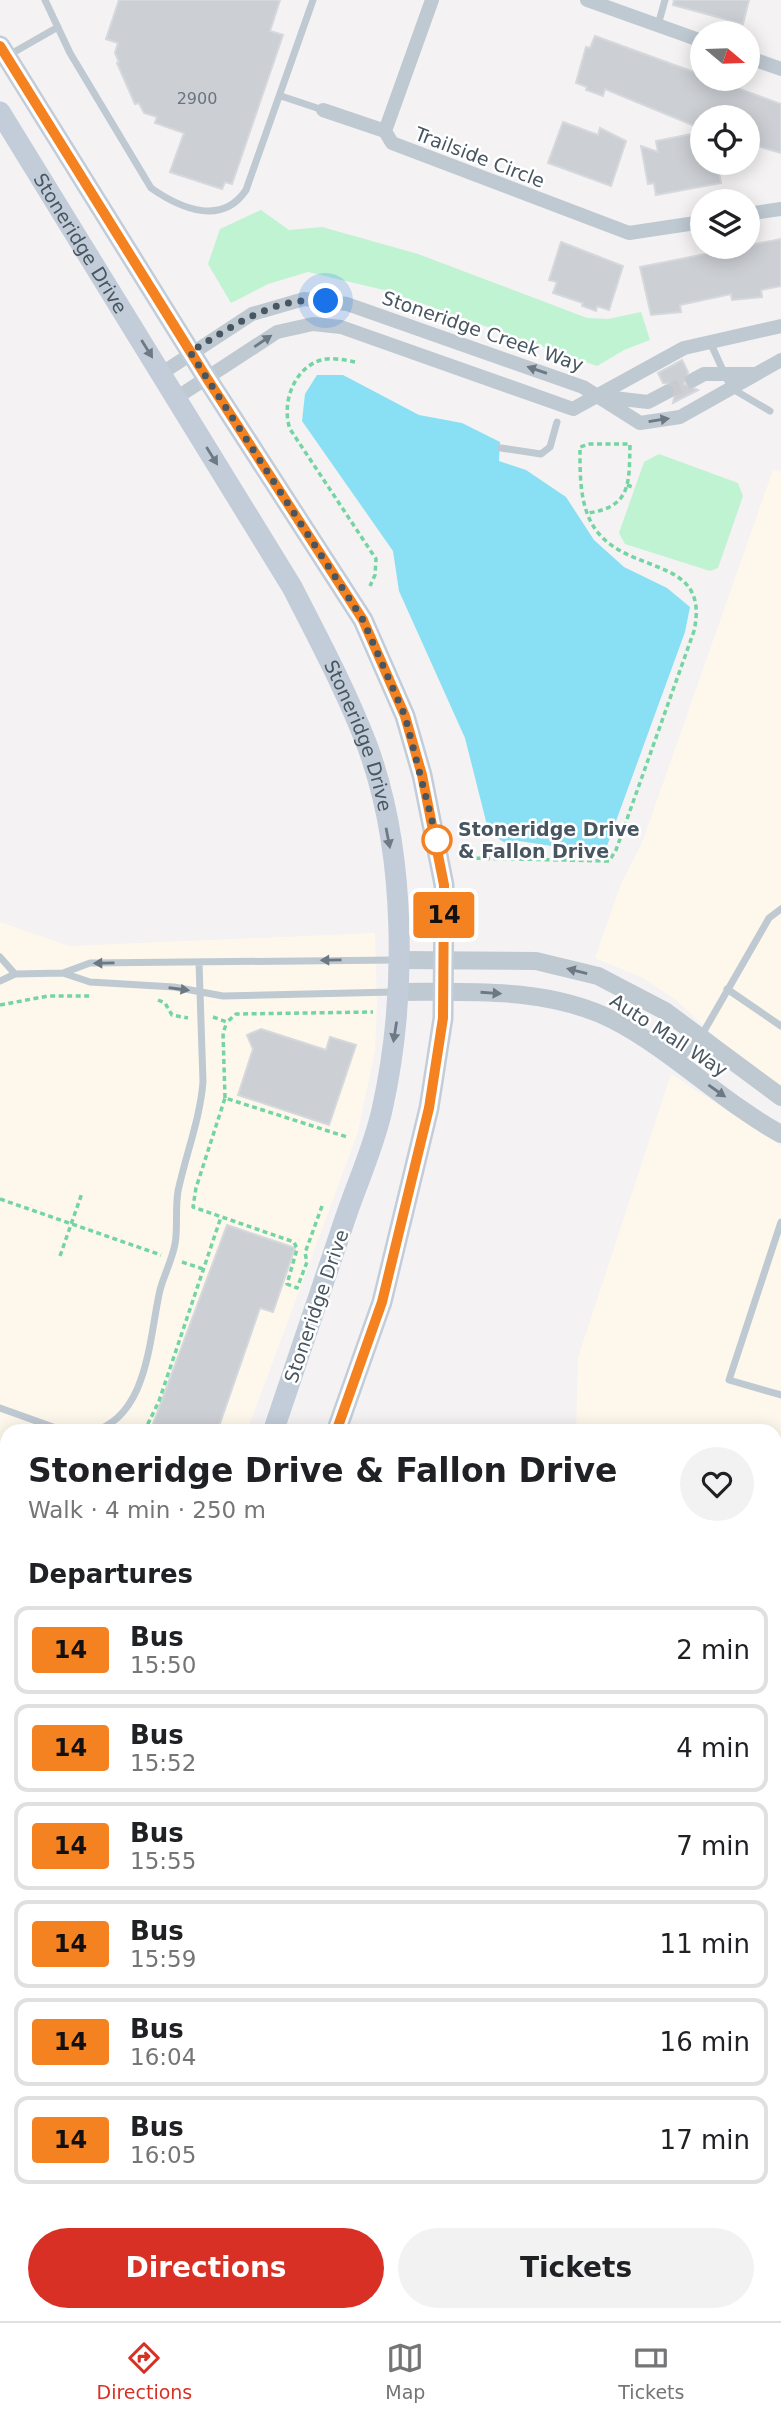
<!DOCTYPE html>
<html lang="en">
<head>
<meta charset="utf-8">
<style>
	body { margin:0; font-family:"DejaVu Sans",sans-serif; background:#f2f2f2; color:#202124; height:100vh; display:flex; flex-direction:column; font-size:26px; white-space:nowrap }
	* { box-sizing:border-box; margin:0 }
	p { font-size:23px; color:#757577 }
	.icon { flex:none; width:38px; height:38px; fill:none; stroke:currentColor; stroke-width:2; stroke-linecap:round; stroke-linejoin:round }
	.map { position:relative; flex:1; overflow:hidden }
	.drawer { position:absolute; left:0px; top:1424px; width:782px; height:898px; display:flex; flex-direction:column; background:#fff; border-radius:21px 21px 0 0; box-shadow:0 4px 18px #0003 }
	.drawer>* { flex:none }
	.badge { padding:0 14px; border-radius:5px; font-size:24px; line-height:46px }
	.needle { width:46px; rotate:109deg }
	.buttons { position:absolute; left:690px; top:21px; display:grid; gap:14px }
	.buttons a { display:grid; place-items:center; width:70px; height:70px; border-radius:50%; background:#fff; box-shadow:0 4px 18px #0003; font-size:35px }
	.you { position:absolute; width:35px; height:35px; margin:-18px; border:5px solid #fff; border-radius:50%; background:#1a73e8; box-shadow:0 0 0 10px #1a73e833 }
	.map>.badge { position:absolute; translate:-50% -50%; box-shadow:0 0 0 4px #fff }
	h2 { padding:0 28px; font-size:26px; line-height:63px }
	.round { display:grid; place-items:center; flex:none; width:74px; height:74px; border-radius:37px; background:#f2f2f2 }
	.headline { display:flex; align-items:center; justify-content:space-between; height:119px; padding:0 28px }
	h1 { font-size:33px; font-weight:700; line-height:52px }
	.button { display:flex; gap:14px; margin-top:auto; padding:14px 28px }
	.button a { flex:1; height:80px; border-radius:42px; background:#d93025; color:#fff; font-size:28px; font-weight:700; line-height:80px; text-align:center }
	.button a+a { background:#f2f2f2; color:#202124 }
	ul { padding:0; list-style:none }
	li { display:flex; align-items:center; gap:21px; height:88px; margin:0 14px 10px; padding:0 14px; border:4px solid #e0e0e0; border-radius:14px }
	li div { flex:1 }
	li b { display:block; font-size:26px }
	li em { font-style:normal }
	li .badge { min-width:77px; font-weight:700; text-align:center }
	.tabs { display:flex; justify-content:space-around; align-items:center; height:98px; border-top:2px solid #e0e0e0; background:#fff; font-size:19px; color:#757577 }
	.tabs a { display:grid; justify-items:center; gap:4px }
	.tabs .current { color:#d93025 }
	.map>svg:first-child { display:block }
	.commercial { fill:#fef8ec }
	.green { fill:#bff3d2 }
	.water { fill:#89dff3 }
	.building { fill:#cccfd4; stroke:#d5d8dd; stroke-width:2 }
	.lines { fill:none; stroke-linecap:round; stroke-linejoin:round }
	.minor-tunnel { stroke:#c9cbce; stroke-width:14; stroke-dasharray:14 7; stroke-linecap:butt }
	.path { stroke:#74d4a3; stroke-width:3.5; stroke-dasharray:5 3.5; stroke-linecap:butt }
	.service { stroke:#bfc9d2; stroke-width:7 }
	.minor { stroke:#bfc9d2; stroke-width:14 }
	.tertiary { stroke:#bfc9d2; stroke-width:18 }
	.secondary { stroke:#c2cdd9; stroke-width:21 }
	.oneway { fill:#6c7883 }
	.oneway2 { fill:#6d7a85 }
	.line-casing { stroke:#fff; stroke-width:16 }
	.line { stroke:#f58220; stroke-width:10 }
	.walk { stroke:#485661; stroke-width:7; stroke-dasharray:0 12.6 }
	.stop-dot { fill:#fff; stroke:#f58220; stroke-width:3.5 }
	.labels { text-anchor:middle; stroke-width:5; stroke-linejoin:round; paint-order:stroke }
	.number-label { font-size:16px; fill:#69747e }
	.street-label { font-size:19px; fill:#485661; stroke:#fff }
	.stop-label { font-size:19px; font-weight:bold; fill:#485661; stroke:#fff; text-anchor:start }
</style>
</head>
<body>
<div class="map">
<svg width="781" height="2321" viewBox="0 0 781 2321">
	<rect width="100%" height="100%" fill="#f4f2f2"/>
	<path class="commercial" d="M773,470L781,472V1088L743,1062L676,1000L641,977L595,958L621,884L642,843Z
		M0,922L69,946L375,933L377,1005L375,1050L358,1132L247,1431L7,1432V1565L0,1563Z
		M671,1074L781,1146V1582L775,1580V1432H576L578,1358Z
		M0,1671L7,1674V2073L0,2093Z
		M775,1942L781,1943V2321H65L67,2315H775Z"/>
	<path class="green" d="M261,210L289,230L322,227L418,254L587,318L608,319L641,312L650,340L624,350L597,366L384,290L308,272L268,284L231,303L208,264L220,229Z
		M659,454L738,483L743,496L718,568L710,571L625,544L619,533L644,462Z"/>
	<path class="water" d="M317,375H343L419,415L462,423L500,442L499,461L526,470L566,497L594,540L624,567L667,588L690,607L685,632L604,854L519,841L507,844L489,833L465,738L399,591L393,551L302,421L305,394Z"/>
	<path class="building" d="M119,0H280L270,31L283,35L232,184L225,182L222,189L170,172L184,133L155,123L157,117L144,113L139,103L135,104L117,63L119,62L115,53L118,43L106,39Z
		M674,0H749L743,24L673,5Z
		M595,36L702,75V79H712L781,104V153L747,143V117H702V129L605,89L603,96L586,90L587,87L576,83L586,47L590,48Z
		M563,122L598,135L600,128L626,141L611,186L548,163Z
		M702,132V163H717L721,183L656,195L654,183L648,184L641,146L658,152L656,141Z
		M781,239V286L761,290L762,297L732,300L731,294L680,305L681,312L651,315L640,267Z
		M561,242L623,266L609,310L597,306L596,311L582,306L583,303L553,293L557,282L549,280Z
		M682,360L688,372L684,384L698,390L673,403L676,388L672,384L663,383L658,373Z
		M261,1029L326,1050L330,1037L356,1045L329,1125L238,1095L253,1049L247,1035Z
		M227,1225L295,1248L273,1312L260,1308L217,1432H150Z"/>
	<g class="lines">
		<path class="minor-tunnel" d="M667,392L693,380"/>
		<path class="path" d="M355,362C345,360 331,357 321,360C294,368 281,403 290,429L376,559L375,575L370,586
			M627,485L635,488
			M468,858L609,861L616,850L694,631C710,558 636,575 600,535C579,512 580,476 580,447L590,444H630C629,482 632,507 588,513
			M158,1000L165,1003L172,1015L188,1018
			M0,1005L48,996H91
			M213,1017L227,1022L236,1014L373,1012
			M225,1098L223,1033L227,1022
			M0,1199L161,1255
			M322,1206L305,1253L307,1262L297,1288L287,1284L297,1249L294,1242L193,1207L196,1188L225,1098L347,1137
			M60,1256L82,1193
			M182,1262L203,1269
			M144,1432L159,1401L221,1217
			M1,1549L7,1532
			M0,1801L7,1780
			M0,1843L7,1846"/>
		<path class="service" d="M45,0L70,53L151,188C181,209 222,226 246,190L313,0
			M658,25L665,0
			M9,55L58,27
			M281,96L323,110
			M710,342L731,388L770,411
			M501,448L541,454L550,447L557,422
			M0,957L15,974
			M63,973L90,963L395,960
			M0,981L15,974L63,973L90,982L174,987L223,996L394,992
			M727,989L781,1026
			M678,1062L700,1038L769,918L781,909
			M781,1395L729,1380L781,1222
			M0,1408L67,1432
			M91,1432C149,1417 149,1337 160,1290C164,1275 172,1260 175,1244C178,1228 175,1209 178,1191C186,1154 200,1119 203,1082L199,962
			M0,1864L7,1867
			M0,1967L7,1949
			M775,2006L781,2008
			M0,2130L7,2118
			M175,2321L177,2315
			M692,2321L694,2315"/>
		<path class="minor" d="M432,0L385,131L392,143L629,233L702,222
			M587,0L702,41
			M747,57L781,69
			M323,110L385,131
			M747,214L781,209
			M162,373L252,314L304,299L347,304L583,387L640,423L680,417L781,360
			M693,380L704,374H753
			M605,397L648,402L667,392
			M176,398L277,332L313,324L341,327L573,409L684,348L781,326"/>
		<path class="tertiary" d="M399,960L536,961L598,976L665,1011L781,1097
			M398,992C469,992 548,987 613,1020C673,1051 722,1102 781,1134
			M0,1587L7,1590
			M0,1655L7,1658"/>
		<g class="secondary">
			<path d="M0,46L208,380L363,620L405,716L422,775L444,885L443,1018L429,1108L382,1302L336,1432"/>
			<path id="s1" d="M0,112L292,587C318,638 346,690 367,745C407,853 407,998 382,1110C374,1146 358,1181 346,1216C322,1288 298,1360 273,1432"/>
			<path d="M775,1856H781"/>
			<path d="M775,1905L781,1906"/>
			<path d="M0,2228L7,2207"/>
			<path d="M21,2321L23,2315"/>
		</g>
	</g>
	<defs><path id="oneway-solid" d="M-6-.8H1V-3.2L6.5 0L1 3.2V.8H-6Z" transform="scale(1.75)"/></defs>
	<g class="oneway">
		<use href="#oneway-solid" transform="translate(263 341) rotate(-34)"/>
		<use href="#oneway-solid" transform="translate(537 370) rotate(-161)"/>
		<use href="#oneway-solid" transform="translate(659 420) rotate(-9)"/>
		<use href="#oneway-solid" transform="translate(331 960) rotate(179)"/>
		<use href="#oneway-solid" transform="translate(104 963) rotate(179)"/>
		<use href="#oneway-solid" transform="translate(577 971) rotate(-166)"/>
		<use href="#oneway-solid" transform="translate(179 989) rotate(8)"/>
		<use href="#oneway-solid" transform="translate(491 993) rotate(4)"/>
		<use href="#oneway-solid" transform="translate(717 1091) rotate(35)"/>
	</g>
	<g class="oneway2">
		<use href="#oneway-solid" transform="translate(147 349) rotate(58)"/>
		<use href="#oneway-solid" transform="translate(212 456) rotate(58)"/>
		<use href="#oneway-solid" transform="translate(388 838) rotate(79)"/>
		<use href="#oneway-solid" transform="translate(395 1032) rotate(99)"/>
	</g>
	<g class="lines">
		<defs>
			<path id="line" d="M0,46L208,380L363,620L405,716L422,775L444,885L443,1018L429,1108L382,1302L336,1432"/>
		</defs>
		<use href="#line" class="line-casing"/>
		<use href="#line" class="line"/>
		<path class="walk" d="M326,301C275,295 232,327 190,352L363,620L405,716L437,840"/>
	</g>
	<circle class="stop-dot" cx="437" cy="840" r="14"/>
	<g class="labels">
		<g class="number-label">
			<text x="197" y="104">2900</text>
		</g>
		<g class="street-label">
			<text transform="translate(480 157) rotate(21)" y="7">Trailside Circle</text>
			<text dy="7" stroke="none"><textPath href="#s1" startOffset="154">Stoneridge Drive</textPath></text>
			<text transform="translate(483 331) rotate(19)" y="7">Stoneridge Creek Way</text>
			<text dy="7" stroke="none"><textPath href="#s1" startOffset="721">Stoneridge Drive</textPath></text>
			<text transform="translate(669 1035) rotate(33)" y="7">Auto Mall Way</text>
			<text transform="translate(316 1306) rotate(-71)" y="7">Stoneridge Drive</text>
		</g>
		<g class="stop-label">
			<text x="458" y="836">Stoneridge Drive<tspan x="458" dy="22">&amp; Fallon Drive</tspan></text>
		</g>
	</g>
</svg>
<div class="buttons">
<a><svg class="needle" viewBox="-14 -14 28 28"><path d="M0-13l5 13h-10z" fill="#e53935"/><path d="M0 13l5-13h-10z" fill="#757577"/></svg></a>
<a><svg class="icon" aria-label="locate" viewBox="0 0 24 24"><circle cx="12" cy="12" r="6"/><path d="M12 2v4M12 18v4M2 12h4M18 12h4"/></svg></a>
<a><svg class="icon" aria-label="layers" viewBox="0 0 24 24"><path d="M12 4l9 5-9 5-9-5zM3 14l9 5 9-5"/></svg></a>
</div>
<div class="you" style="left:326px;top:301px"></div>
<b class="badge" style="left:444px;top:915px;background:#f58220;color:#111">14</b>
<section class="drawer">
<div class="headline"><div><h1>Stoneridge Drive &amp; Fallon Drive</h1><p>Walk · 4 min · 250 m</p></div><a class="round"><svg class="icon" aria-label="heart" viewBox="0 0 24 24"><path d="M12 20l-8-8c-3-5 5-10 8-4 3-6 11-1 8 4z"/></svg></a></div>
<h2>Departures</h2>
<ul>
<li><span class="badge" style="background:#f58220;color:#111">14</span><div><b>Bus</b><p>15:50</p></div><em>2 min</em></li>
<li><span class="badge" style="background:#f58220;color:#111">14</span><div><b>Bus</b><p>15:52</p></div><em>4 min</em></li>
<li><span class="badge" style="background:#f58220;color:#111">14</span><div><b>Bus</b><p>15:55</p></div><em>7 min</em></li>
<li><span class="badge" style="background:#f58220;color:#111">14</span><div><b>Bus</b><p>15:59</p></div><em>11 min</em></li>
<li><span class="badge" style="background:#f58220;color:#111">14</span><div><b>Bus</b><p>16:04</p></div><em>16 min</em></li>
<li><span class="badge" style="background:#f58220;color:#111">14</span><div><b>Bus</b><p>16:05</p></div><em>17 min</em></li>
</ul>
<div class="button"><a>Directions</a><a>Tickets</a></div>
</section>
</div>
<nav class="tabs">
<a class="current"><svg class="icon" aria-label="directions" viewBox="0 0 24 24"><path d="M12 3l9 9-9 9-9-9zM9 14v-3h6M13 9l2 2-2 2"/></svg>Directions</a>
<a><svg class="icon" aria-label="map" viewBox="0 0 24 24"><path d="M3 6l6-2 6 2 6-2v14l-6 2-6-2-6 2zM9 4v14M15 6v14"/></svg>Map</a>
<a><svg class="icon" aria-label="tickets" viewBox="0 0 24 24"><path d="M3 7h18v10H3zM15 7v10"/></svg>Tickets</a>
</nav>
</body>
</html>
